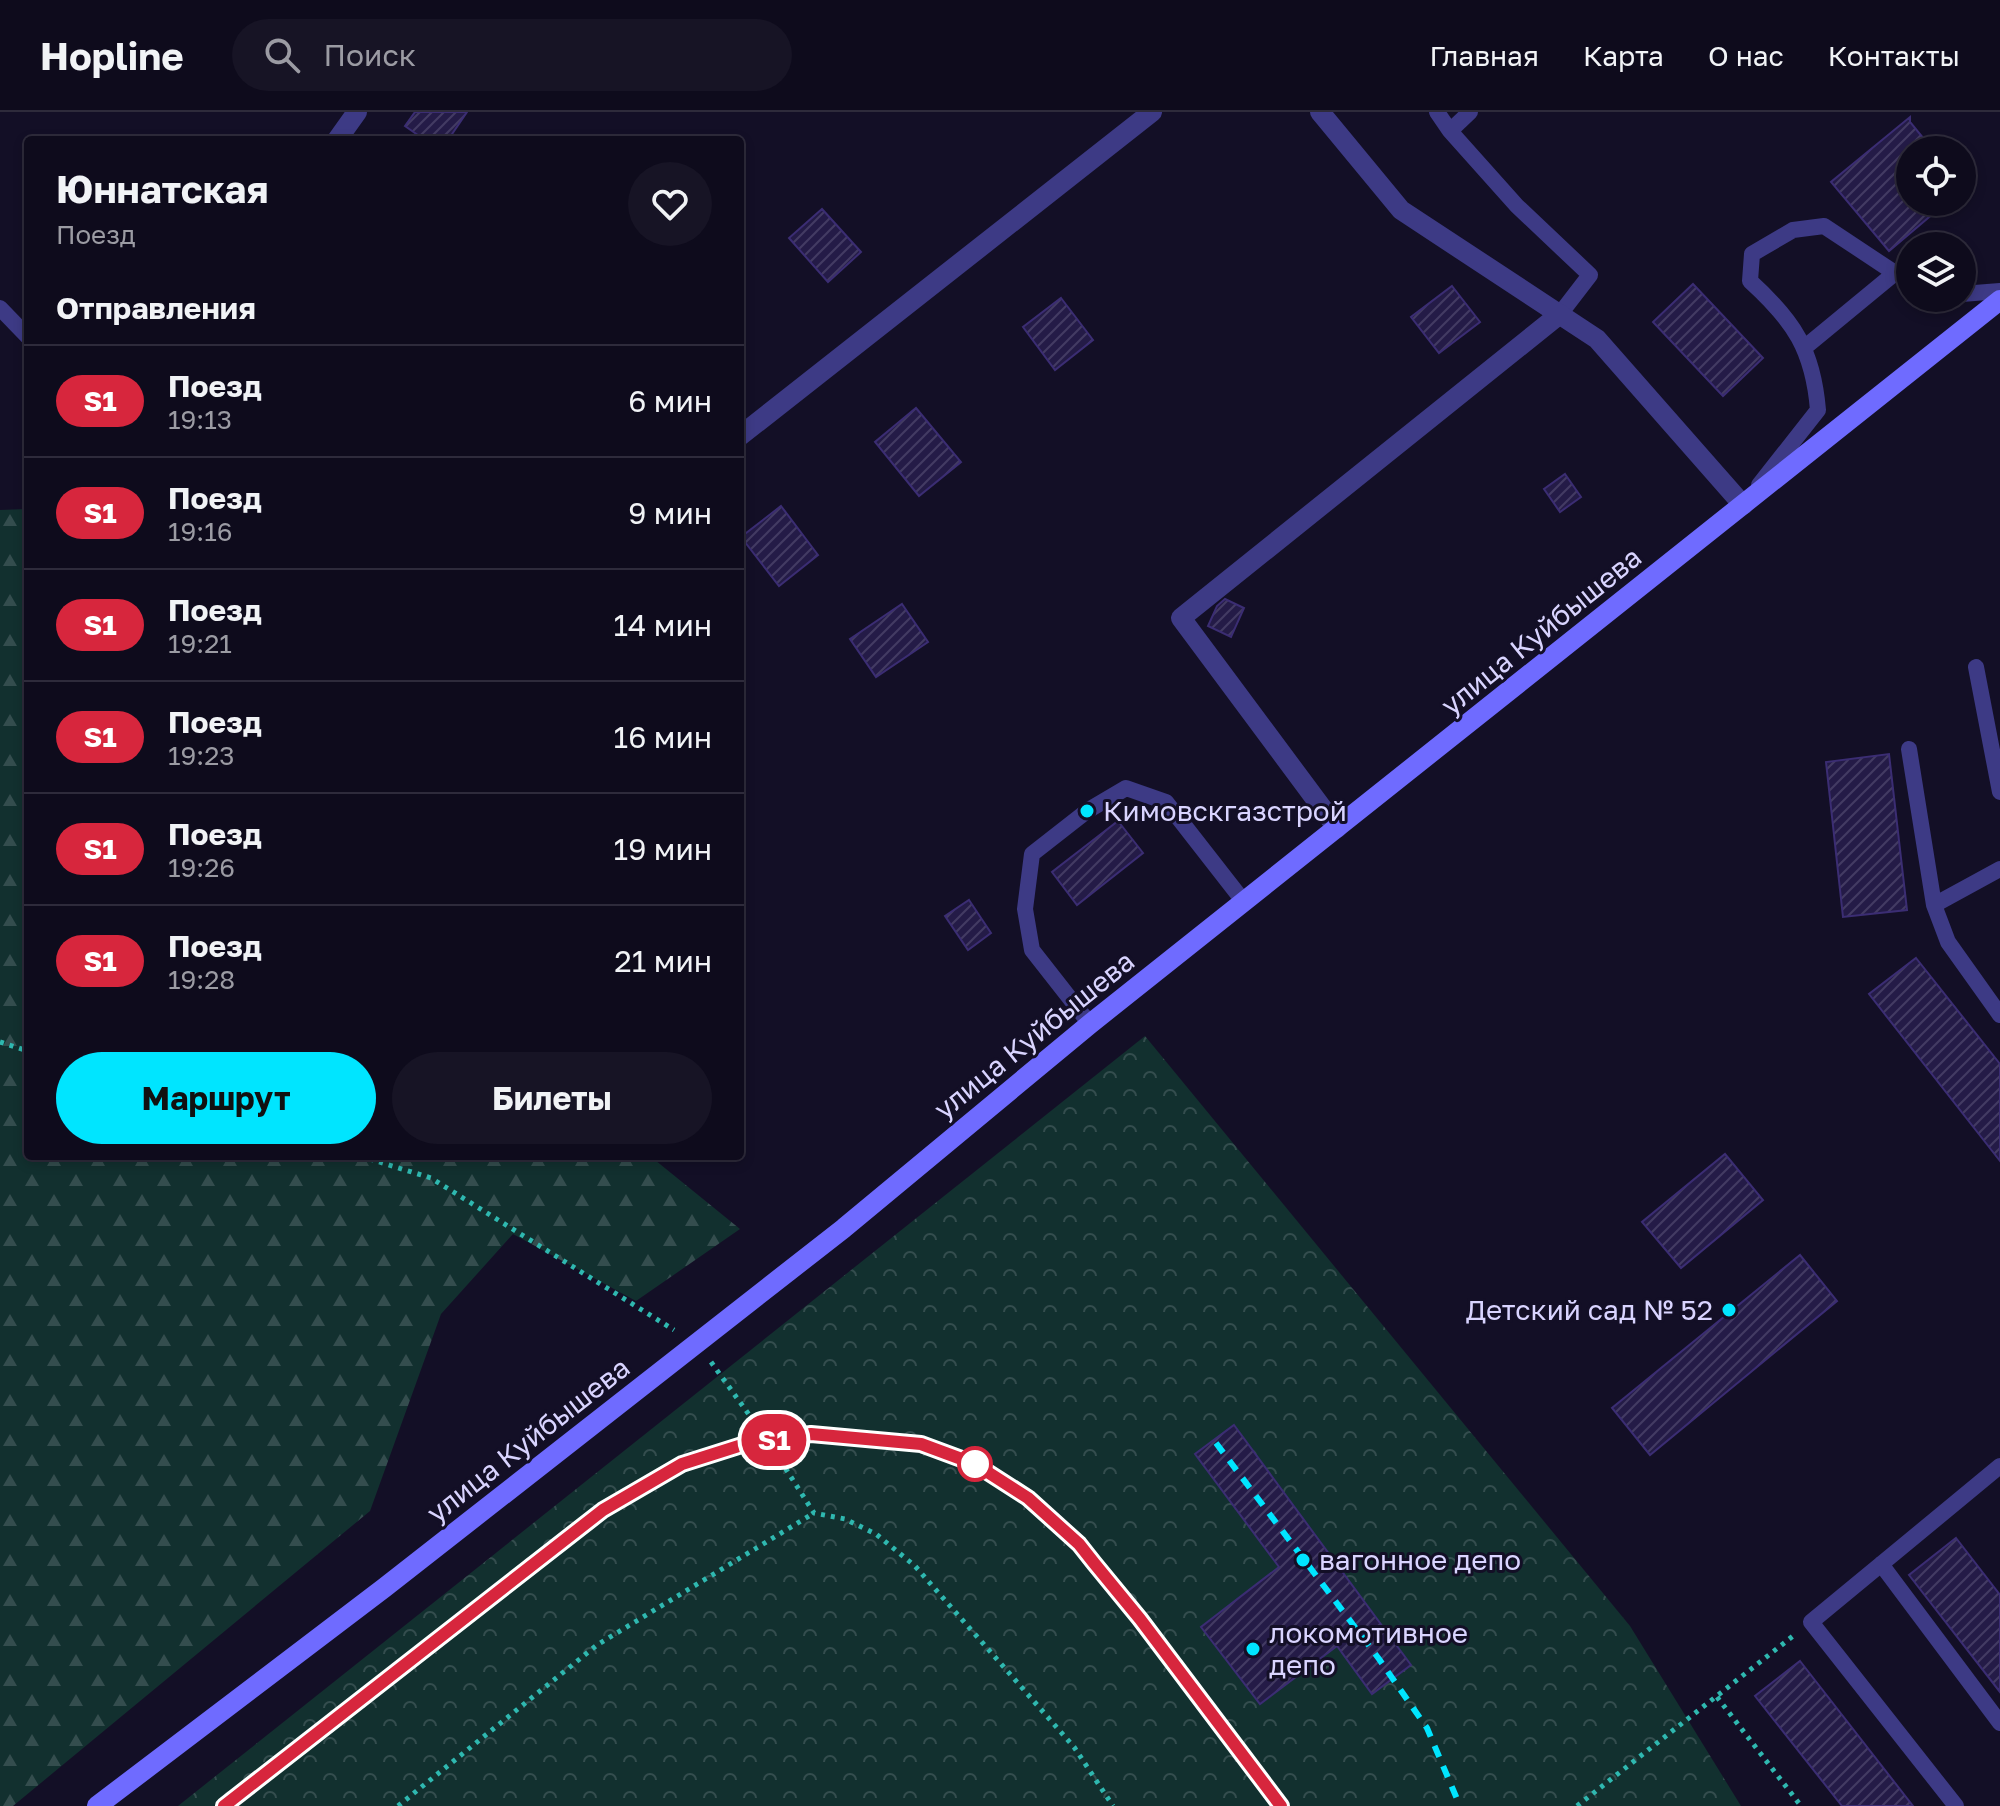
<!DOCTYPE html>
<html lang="ru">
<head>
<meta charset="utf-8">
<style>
	body { margin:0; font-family:"Golos Text",sans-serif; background:#171425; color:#f1f3f6; height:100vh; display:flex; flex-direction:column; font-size:30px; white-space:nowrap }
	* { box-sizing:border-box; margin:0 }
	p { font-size:26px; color:#9b9ba3 }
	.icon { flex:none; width:44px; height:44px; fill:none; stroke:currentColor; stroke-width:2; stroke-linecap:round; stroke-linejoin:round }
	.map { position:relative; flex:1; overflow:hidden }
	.sheet { position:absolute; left:24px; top:24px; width:720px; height:1024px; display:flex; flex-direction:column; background:#0e0b1c; border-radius:8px; box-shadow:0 4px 12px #0003,0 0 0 2px #2e2b3b }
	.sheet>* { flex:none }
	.badge { padding:0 16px; border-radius:26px; font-size:28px; line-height:52px }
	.buttons { position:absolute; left:1896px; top:24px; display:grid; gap:16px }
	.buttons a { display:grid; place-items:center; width:80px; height:80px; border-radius:50%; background:#0e0b1c; box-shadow:0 4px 12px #0003,0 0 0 2px #2e2b3b; font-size:40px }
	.map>.badge { position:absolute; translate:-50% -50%; box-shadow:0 0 0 4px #fff }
	h2 { padding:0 32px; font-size:30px; line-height:72px }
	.round { display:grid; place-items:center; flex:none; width:84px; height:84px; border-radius:42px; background:#171425 }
	.head { display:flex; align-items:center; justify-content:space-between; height:136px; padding:0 32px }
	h1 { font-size:38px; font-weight:700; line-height:60px }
	.primary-button { display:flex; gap:16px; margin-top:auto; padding:16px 32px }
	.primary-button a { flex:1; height:92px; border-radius:48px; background:#00e5ff; color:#111; font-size:32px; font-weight:700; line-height:92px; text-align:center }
	.primary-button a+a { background:#171425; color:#f1f3f6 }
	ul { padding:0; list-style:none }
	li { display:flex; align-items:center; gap:24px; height:112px; padding:0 32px; border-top:2px solid #2e2b3b }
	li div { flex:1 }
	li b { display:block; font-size:30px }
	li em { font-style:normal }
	li .badge { min-width:88px; font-weight:700; text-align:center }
	header { display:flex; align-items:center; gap:48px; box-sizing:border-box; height:112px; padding:0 40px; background:#0e0b1c; border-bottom:2px solid #2e2b3b }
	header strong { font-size:38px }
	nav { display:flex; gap:44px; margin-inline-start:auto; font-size:28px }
	.search { width:560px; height:72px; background:#171425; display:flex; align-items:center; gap:20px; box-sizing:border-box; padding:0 28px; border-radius:44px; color:#9b9ba3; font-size:30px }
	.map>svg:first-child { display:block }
	.forest { fill:url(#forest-firs) }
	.park { fill:url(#park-crowns) }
	.building { fill:url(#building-hatch); stroke:#3b2d73; stroke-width:2 }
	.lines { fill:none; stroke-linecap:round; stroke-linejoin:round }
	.path { stroke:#2fb8b0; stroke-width:5; stroke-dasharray:4 6; stroke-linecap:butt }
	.lane { stroke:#3d3a85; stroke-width:16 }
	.street { stroke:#3d3a85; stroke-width:20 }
	.secondary { stroke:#6f6bff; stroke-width:20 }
	.rail { stroke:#00e5ff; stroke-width:6; stroke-dasharray:12 10; stroke-linecap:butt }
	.line-casing { stroke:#fff; stroke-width:18 }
	.line { stroke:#d7263d; stroke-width:12 }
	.poi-dot { fill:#00e5ff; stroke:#130f26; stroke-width:3 }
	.stop-dot { fill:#fff; stroke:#d7263d; stroke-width:4 }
	.labels { text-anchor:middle; stroke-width:6; stroke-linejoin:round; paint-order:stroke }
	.street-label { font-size:28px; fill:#d9d4ff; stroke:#130f26 }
	.poi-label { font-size:28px; fill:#d9d4ff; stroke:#130f26; text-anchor:start }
</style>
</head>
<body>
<header>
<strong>Hopline</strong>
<div class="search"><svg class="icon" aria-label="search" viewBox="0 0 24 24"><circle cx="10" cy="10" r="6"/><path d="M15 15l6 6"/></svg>Поиск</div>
<nav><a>Главная</a><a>Карта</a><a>О нас</a><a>Контакты</a></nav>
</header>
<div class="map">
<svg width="2000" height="1694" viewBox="0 0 2000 1694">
	<defs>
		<pattern id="forest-firs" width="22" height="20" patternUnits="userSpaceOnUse" patternTransform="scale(2)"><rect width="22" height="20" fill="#12302f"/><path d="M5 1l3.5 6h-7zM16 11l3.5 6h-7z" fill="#344d4e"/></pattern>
		<pattern id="park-crowns" width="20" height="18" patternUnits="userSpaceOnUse" patternTransform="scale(2)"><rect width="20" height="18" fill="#12302f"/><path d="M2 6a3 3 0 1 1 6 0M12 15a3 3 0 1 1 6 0" fill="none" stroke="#344d4e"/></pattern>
		<pattern id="building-hatch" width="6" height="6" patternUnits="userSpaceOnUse" patternTransform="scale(2)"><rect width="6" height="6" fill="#241b47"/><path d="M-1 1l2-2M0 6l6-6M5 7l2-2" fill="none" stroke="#433b63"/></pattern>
	</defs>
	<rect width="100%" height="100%" fill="#130f26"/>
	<path class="forest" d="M28,397V1044H650L740,1117L636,1189L513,1122L441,1202L370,1399L13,1694H0V398Z"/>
	<path class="park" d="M1145,924L1630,1514L1741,1694H178Z"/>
	<path class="building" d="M415,0H467L448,28H425L405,14Z
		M1910,5V10L1933,38H1910V90H1947L1889,139L1831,70Z
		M822,97L861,140L828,170L789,126Z
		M1693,172L1763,246L1723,284L1653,210Z
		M1452,174L1480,210L1439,241L1411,205Z
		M1061,186L1093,228L1055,258L1023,215Z
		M916,296L961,350L919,384L875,330Z
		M1565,362L1581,385L1560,400L1544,377Z
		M781,394L818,443L779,474L741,425Z
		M1225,487L1244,496L1231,525L1208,514L1217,494Z
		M902,492L928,530L876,565L850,527Z
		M1889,642L1907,798L1843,805L1826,650Z
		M1118,709L1143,741L1077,793L1052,760Z
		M969,788L991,821L968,838L945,804Z
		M1916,846L2000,952V1049L1869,882Z
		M1725,1042L1763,1088L1681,1156L1642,1110Z
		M1800,1143L1837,1189L1650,1343L1612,1296Z
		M1234,1313L1411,1553L1372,1582L1337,1534L1260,1592L1201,1515L1279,1455L1195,1342Z
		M1956,1426L2000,1483V1580L1909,1463Z
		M1800,1549L1913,1694H1842L1755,1584Z"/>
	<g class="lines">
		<path class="path" d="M0,930L28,939
			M360,1044L431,1066L674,1218
			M711,1250L768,1329L814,1401L845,1407L876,1422L915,1454L1074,1635L1113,1694
			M1717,1585L1801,1694
			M398,1694L597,1533L814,1401
			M1577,1694L1793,1524"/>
		<path class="lane" d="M1437,0L1450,19
			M1470,0L1450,19L1517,94L1590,163L1560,202
			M1962,182L2000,179
			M0,196L28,225
			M1804,236L1895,161
			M1759,373L1818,298C1813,238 1794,209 1750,169L1752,142L1793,118L1824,114L1895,161L1910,166
			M1976,555L2000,680
			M1909,637L1934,793L1948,830L2000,903
			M1934,793L2000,757
			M1090,912L1032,838L1025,797L1032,742L1087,699L1126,676L1166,690L1244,790
			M1881,1452L2000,1611
			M1956,1694L1811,1510L2000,1354"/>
		<path class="street" d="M1320,0L1401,98L1597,227L1743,393
			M337,28L357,0
			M740,324L1152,0
			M1337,716L1181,506L1560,202"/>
		<path class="secondary" d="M97,1694L384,1476L844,1116L1090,912L2000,188"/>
		<path class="rail" d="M1216,1331L1379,1547L1427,1616L1460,1694
			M224,1694L603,1398L682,1352L745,1332L811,1322L921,1332L975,1352L1028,1386L1079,1432L1140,1507L1281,1694"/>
	</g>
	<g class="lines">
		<defs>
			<path id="line" d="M224,1694L603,1398L682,1352L745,1332L811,1322L921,1332L975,1352L1028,1386L1079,1432L1094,1451L1140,1507L1281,1694"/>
		</defs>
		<use href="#line" class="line-casing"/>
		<use href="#line" class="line"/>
	</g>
	<g class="poi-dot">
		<circle cx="1087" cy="699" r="8"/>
		<circle cx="1729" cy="1198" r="8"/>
		<circle cx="1303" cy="1448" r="8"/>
		<circle cx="1253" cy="1537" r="8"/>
	</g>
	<circle class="stop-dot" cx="975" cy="1352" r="16"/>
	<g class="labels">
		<g class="street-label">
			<text transform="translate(1541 519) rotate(-39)" y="10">улица Куйбышева</text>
			<text transform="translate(1034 923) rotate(-39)" y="10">улица Куйбышева</text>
			<text transform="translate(528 1328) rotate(-38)" y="10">улица Куйбышева</text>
		</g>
		<g class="poi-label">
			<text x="1103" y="709">Кимовскгазстрой</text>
			<text x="1713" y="1208" text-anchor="end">Детский сад № 52</text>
			<text x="1319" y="1458">вагонное депо</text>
			<text x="1269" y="1531">локомотивное<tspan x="1269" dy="32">депо</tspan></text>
		</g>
	</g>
</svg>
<div class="buttons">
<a><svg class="icon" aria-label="locate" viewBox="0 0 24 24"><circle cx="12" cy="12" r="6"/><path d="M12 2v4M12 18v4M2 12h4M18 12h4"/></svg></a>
<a><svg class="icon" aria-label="layers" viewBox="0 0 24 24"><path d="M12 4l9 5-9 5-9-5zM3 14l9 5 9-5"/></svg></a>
</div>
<b class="badge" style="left:774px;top:1328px;background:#d7263d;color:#fff">S1</b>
<section class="sheet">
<div class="head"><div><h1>Юннатская</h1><p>Поезд</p></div><a class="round"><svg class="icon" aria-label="heart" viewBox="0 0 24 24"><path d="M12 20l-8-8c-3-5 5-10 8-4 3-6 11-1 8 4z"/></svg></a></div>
<h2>Отправления</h2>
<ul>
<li><span class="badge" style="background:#d7263d;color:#fff">S1</span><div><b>Поезд</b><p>19:13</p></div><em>6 мин</em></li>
<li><span class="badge" style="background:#d7263d;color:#fff">S1</span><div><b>Поезд</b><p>19:16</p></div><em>9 мин</em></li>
<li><span class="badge" style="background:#d7263d;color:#fff">S1</span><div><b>Поезд</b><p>19:21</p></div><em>14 мин</em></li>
<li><span class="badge" style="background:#d7263d;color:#fff">S1</span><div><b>Поезд</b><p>19:23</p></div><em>16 мин</em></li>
<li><span class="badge" style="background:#d7263d;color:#fff">S1</span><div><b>Поезд</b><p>19:26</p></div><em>19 мин</em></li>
<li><span class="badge" style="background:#d7263d;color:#fff">S1</span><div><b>Поезд</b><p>19:28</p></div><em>21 мин</em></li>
</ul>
<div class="primary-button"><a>Маршрут</a><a>Билеты</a></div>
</section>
</div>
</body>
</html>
